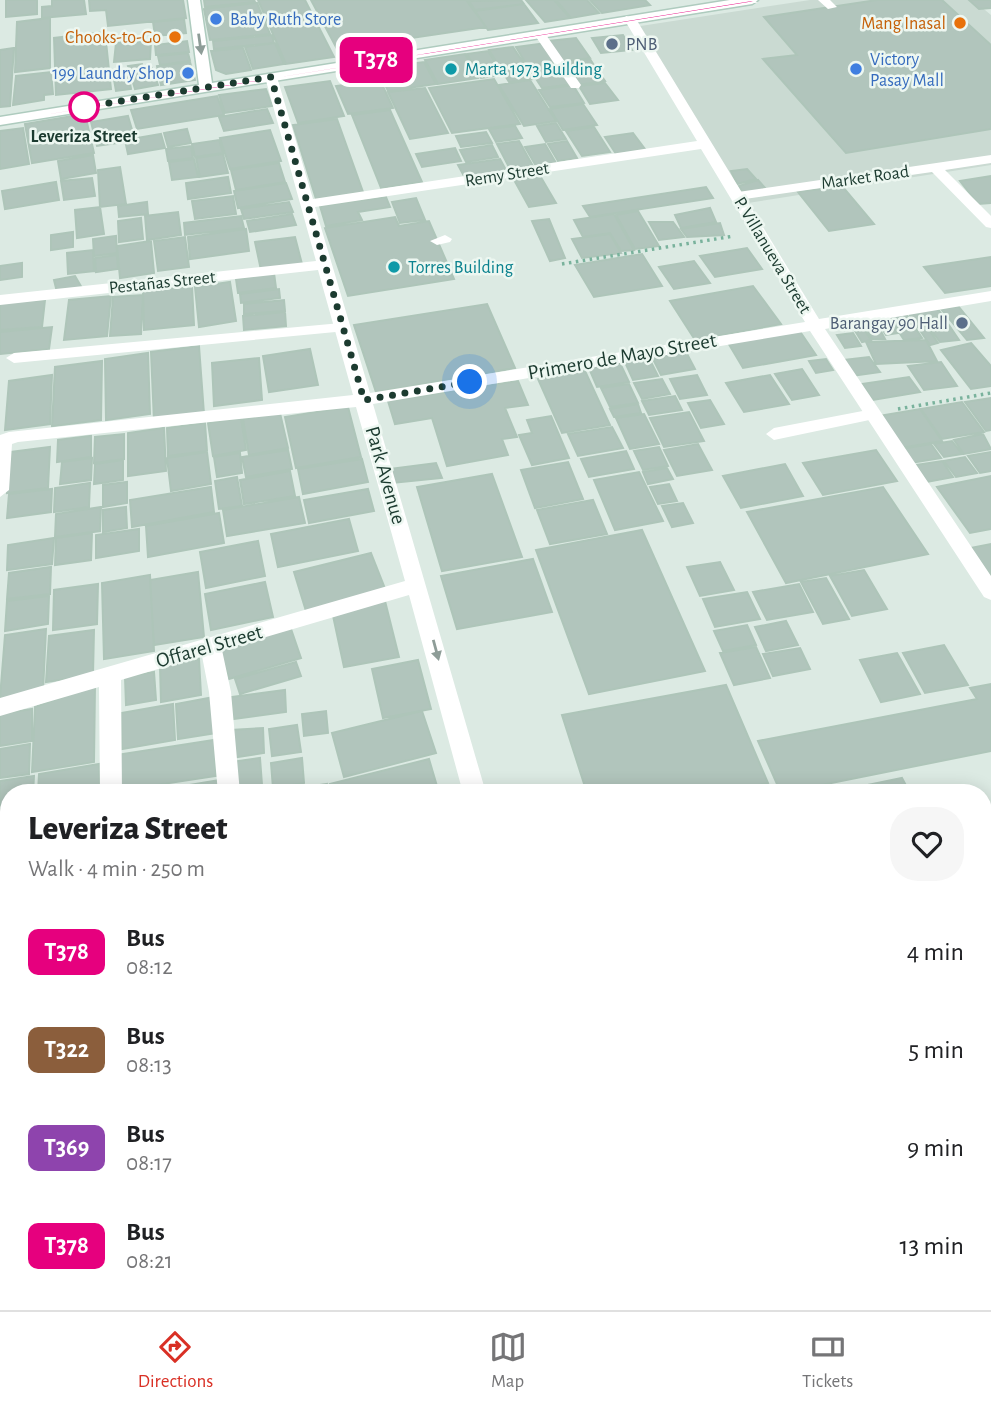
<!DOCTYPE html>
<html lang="en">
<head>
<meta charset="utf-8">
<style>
	body { margin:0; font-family:"Alegreya Sans",sans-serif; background:#f6f6f6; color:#202124; height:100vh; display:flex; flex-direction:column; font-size:26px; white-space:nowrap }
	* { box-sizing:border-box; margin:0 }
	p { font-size:23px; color:#757577 }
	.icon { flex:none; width:38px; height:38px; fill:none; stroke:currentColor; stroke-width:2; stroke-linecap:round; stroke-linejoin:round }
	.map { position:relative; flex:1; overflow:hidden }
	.panel { position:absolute; left:0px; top:784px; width:992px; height:527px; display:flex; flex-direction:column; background:#fff; border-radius:28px 28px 0 0; box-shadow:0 4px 18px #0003 }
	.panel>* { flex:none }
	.badge { padding:0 14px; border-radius:10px; font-size:24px; line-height:46px }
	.you { position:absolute; width:35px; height:35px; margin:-18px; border:5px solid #fff; border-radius:50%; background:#1a73e8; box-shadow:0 0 0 10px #1a73e833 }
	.map>.badge { position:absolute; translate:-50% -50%; box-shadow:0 0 0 4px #fff }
	.round { display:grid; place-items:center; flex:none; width:74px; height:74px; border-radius:28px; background:#f6f6f6 }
	.overview { display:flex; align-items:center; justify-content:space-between; height:119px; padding:0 28px }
	h1 { font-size:33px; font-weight:800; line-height:52px }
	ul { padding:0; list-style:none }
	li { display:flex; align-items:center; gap:21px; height:98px; padding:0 28px }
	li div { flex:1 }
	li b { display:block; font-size:26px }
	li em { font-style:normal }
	li .badge { min-width:77px; font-weight:700; text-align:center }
	.dock { display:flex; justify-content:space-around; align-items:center; height:98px; border-top:2px solid #e0e0e0; background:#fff; font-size:19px; color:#757577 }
	.dock a { display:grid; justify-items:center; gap:4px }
	.dock .current { color:#d93025 }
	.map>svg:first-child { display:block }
	.built { fill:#cadad2 }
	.building { fill:#b1c5bc; stroke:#aec5b9; stroke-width:2 }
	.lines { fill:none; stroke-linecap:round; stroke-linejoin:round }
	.secondary-casing { stroke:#aecbbe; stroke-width:3 }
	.path { stroke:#79b29c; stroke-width:3.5; stroke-dasharray:2.5 4.5; stroke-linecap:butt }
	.lane { fill:#fff; fill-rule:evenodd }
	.street { fill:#fff; fill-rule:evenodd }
	.secondary { fill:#fff; fill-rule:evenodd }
	.oneway { fill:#8e9d98 }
	.line { fill:#e6007e; stroke:#fff; stroke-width:2 }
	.walk { stroke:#1c3b30; stroke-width:7; stroke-dasharray:0 12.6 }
	.shop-dot { fill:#3f7fe0; stroke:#edf7f1; stroke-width:2.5 }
	.food-dot { fill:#e8710a; stroke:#edf7f1; stroke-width:2.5 }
	.service-dot { fill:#5c6f8a; stroke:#edf7f1; stroke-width:2.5 }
	.culture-dot { fill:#0f9aa8; stroke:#edf7f1; stroke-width:2.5 }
	.stop-dot { fill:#fff; stroke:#e6007e; stroke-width:3.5 }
	.labels { text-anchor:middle; stroke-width:5; stroke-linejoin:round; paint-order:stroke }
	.far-shop-label { font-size:18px; fill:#366cbe; stroke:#edf7f1; text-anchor:start }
	.far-food-label { font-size:18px; fill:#c56008; stroke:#edf7f1; text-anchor:end }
	.far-service-label { font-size:18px; fill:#4e5e75; stroke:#edf7f1; text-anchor:start }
	.far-culture-label { font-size:18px; fill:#0d838f; stroke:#edf7f1; text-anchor:start }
	.far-stop-label { font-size:18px; font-weight:bold; fill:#1c3b30; stroke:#edf7f1 }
	.far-street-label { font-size:18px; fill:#1c3b30; stroke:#edf7f1 }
	.street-label { font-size:21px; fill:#1c3b30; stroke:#edf7f1 }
</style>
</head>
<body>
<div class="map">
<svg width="991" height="1310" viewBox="0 0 991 1310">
	<rect width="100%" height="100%" fill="#dceae3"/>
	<path class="built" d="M810,0H973L991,15V165L748,203L634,27Z
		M991,997V1310H652L649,1302H984V999Z"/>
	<path class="building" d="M6,0H37V14L6,17Z
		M52,0H84L86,14L42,18V7L52,6Z
		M89,0H183L186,18L108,26L106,10L90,11Z
		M204,0H254L255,2L205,7Z
		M258,0H305L334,57L286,64Z
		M311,0H466L486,27L337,49Z
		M521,0L524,4L475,10L469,1Z
		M526,0H554L570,18L545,22Z
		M556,0H587L599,13L571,18Z
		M590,0H645L650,5L602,13Z
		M877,0H942L991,45V129L846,153L763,59L797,55L764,17Z
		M969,0H991V8L979,9Z
		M257,3L270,34L210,40L204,9Z
		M524,4L538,23L488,30L475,11Z
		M50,18V68L15,72L17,22Z
		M184,19L186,33L155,36L153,22Z
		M105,32L111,89L56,95L54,38Z
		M272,35L274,43L214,49L213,41Z
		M623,35L632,50L601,53L592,38Z
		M576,38L590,58L561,62L547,41Z
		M151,41L150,59L114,62L116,43Z
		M187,41L189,52L156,55L155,45Z
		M275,43L284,64L253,69L245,47Z
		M546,43L559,62L528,67L516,47Z
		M513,47L534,79L509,82L489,50Z
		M14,48L10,106L0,107V50Z
		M243,48L251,70L226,74L216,70L211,51Z
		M488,51L503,75L481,78L467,54Z
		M188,53L190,61L160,65L158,56Z
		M465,54L478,78L438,84L425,60Z
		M590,59L597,70L570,74L562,63Z
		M190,62L195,80L161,85L157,66Z
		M424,62L436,84L388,91L377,68Z
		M142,64L144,70L152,68L158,85L135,89L128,66Z
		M560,64L574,84L542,88L529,68Z
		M598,71L605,81L577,85L570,75Z
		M51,72L53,94L44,95V100L13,105L16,76Z
		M128,72L131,89L116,91L113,74Z
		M494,79L520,124L452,133L429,88Z
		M380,80L393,108L348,114L336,86Z
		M530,80L556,121L524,126L499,85Z
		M330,81L344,116L298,123L285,87Z
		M605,83L618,100L590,104L579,86Z
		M573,85L584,103L550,107L539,90Z
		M425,88L448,133L410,139L388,92Z
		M266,89L272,106L225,113L219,95Z
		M217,96L224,115L137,129L131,110Z
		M583,104L597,125L563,130L550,109Z
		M267,109L273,123L224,131L219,117Z
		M390,110L422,182L381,188L352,115Z
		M85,114L94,153L32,163L25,124Z
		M128,116L133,133L117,143L97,146L91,122Z
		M337,119L363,192L316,199L293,125Z
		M556,123L566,139L546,142L537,126Z
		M515,126L522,138L496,142L489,129Z
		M594,127L610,152L582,156L566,131Z
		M23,128L29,164L0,169V131Z
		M187,129L191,143L168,147L164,133Z
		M270,130L281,161L230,169L220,138Z
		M486,132L492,143L461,147L456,136Z
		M633,133L645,149L616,154L605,137Z
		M161,134L165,148L128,154L125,140Z
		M219,140L223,153L195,157L192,144Z
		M519,141L534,168L511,171L497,144Z
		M567,141L577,158L558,161L548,144Z
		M545,144L556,163L536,166L525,147Z
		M492,145L498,157L466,162L460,150Z
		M191,146L193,158L168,161L166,149Z
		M455,148L461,161L422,167L416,154Z
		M223,154L228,173L200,177L196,158Z
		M93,155L96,173L61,179L58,161Z
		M194,159L198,177L172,180L169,162Z
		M500,159L507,172L465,178L458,165Z
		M279,163L285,182L236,190L231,170Z
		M120,167L126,204L100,207L98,170Z
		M747,169L756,179L737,184L731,171Z
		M539,174L556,203L529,207L513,178Z
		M991,176V203L978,204L960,181Z
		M228,177L231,193L188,199L186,183Z
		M92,178L95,196L64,200L61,181Z
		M758,180L766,189L743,193L739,186Z
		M56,182L59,200L5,209L2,191Z
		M286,183L292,199L238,208L234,191Z
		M842,186L874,224L829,231L798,192Z
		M706,187L713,198L590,217L583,206Z
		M233,196L236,214L195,219L192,201Z
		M386,197L390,207L358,212L362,220L326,226L320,206Z
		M416,198L425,220L400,223L392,202Z
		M147,202L148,214L119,217L118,206Z
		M289,202L293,212L244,219L241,209Z
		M100,207L104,234L77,238L75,210Z
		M710,208L716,222L681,228L675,215Z
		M638,211L659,246L635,249L616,215Z
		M178,212L181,235L147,240L145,216Z
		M292,214L296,225L250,232L247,221Z
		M614,214L634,250L621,251L610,233L583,237L574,220Z
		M241,216L244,228L185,235L184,223Z
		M395,217L399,226L429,221L454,279L348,296L325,228Z
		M141,218L143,239L119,242L118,221Z
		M549,219L565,258L550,261L532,221Z
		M649,222H673L684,237L659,240Z
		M720,223L724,235L687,237L681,229Z
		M246,229L249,251L190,259L188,237Z
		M73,232V247L51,250V235Z
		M610,234L621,253L582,258L572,239Z
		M116,236L117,253L94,256L93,239Z
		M185,237L189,267L158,271L154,241Z
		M295,237L302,264L261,270L255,242Z
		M151,241L154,273L120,278L117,246Z
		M747,248L762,269L715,277L700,256Z
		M93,250L94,271L68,274L67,253Z
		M642,254L662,286L594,297L575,265Z
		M117,255L118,269L96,272L95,258Z
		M991,257V286L945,293L924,267Z
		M694,261L710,283L674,289L659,267Z
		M22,263V277L0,280V266Z
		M274,273L276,288L238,293L236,279Z
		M75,276L82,288L57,292L54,280Z
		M230,282L236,321L199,327L195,287Z
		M192,286L194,325L144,330L143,291Z
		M753,286L781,324L695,340L670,301Z
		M279,289L280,298L241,303L240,294Z
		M143,295L141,334L110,336L113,297Z
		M111,296L107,336L64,340L69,300Z
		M45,300L42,327L0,330V303Z
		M284,300L285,311L244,314V304Z
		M487,304L515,368L376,392L354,325Z
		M958,306L984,338L967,340L941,309Z
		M938,309L959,340L940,342L918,312Z
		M285,312L286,326L244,330L243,316Z
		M917,313L938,343L930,345L909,314Z
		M906,314L922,338L904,340L888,315Z
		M886,316L898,333L886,335L874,317Z
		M874,318L885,339H872L861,319Z
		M858,320L871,340L862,342L849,321Z
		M52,327L49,349L0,354V332Z
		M799,330L816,355L743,368L727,341Z
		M853,333L861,346L845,348L837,335Z
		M926,340L937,361L876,364L866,342Z
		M971,343L991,366V386L971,389L941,350Z
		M199,346L204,414L154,421L151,352Z
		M310,349L318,385L269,392L263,356Z
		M685,350L695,369L661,375L651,355Z
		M148,353L150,414L106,420L105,359Z
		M648,356L658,376L633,380L624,360Z
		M869,357L880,372L852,376L843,360Z
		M259,358L262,400L214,406L212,363Z
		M826,359L833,370L816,373L809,361Z
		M102,361L101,420L52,426L55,367Z
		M619,361L629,382L597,387L588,366Z
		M941,362L957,386L924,390L908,366Z
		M802,369L819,395L792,400L775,374Z
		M585,371L610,425L562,433L538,379Z
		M52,375L50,424L5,430L9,381Z
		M697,375L707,395L680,399L670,379Z
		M770,375L789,404L744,412L726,383Z
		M909,377L920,392L873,400L862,384Z
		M662,379L670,394L642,399L634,383Z
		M518,381L528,405L505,408L517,437L502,439L508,455L447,466L432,418L395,424L388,401Z
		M629,384L638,403L610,407L601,388Z
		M675,396L682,410L649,415L642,401Z
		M991,398V430L986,431L965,402Z
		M710,400L724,424L701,428L688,403Z
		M962,402L984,432L942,439L921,409Z
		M638,404L641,413L614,417L610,409Z
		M348,407L361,457L296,468L285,417Z
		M920,409L942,441L900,448L879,416Z
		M689,412L704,441L664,447L650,418Z
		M280,413L288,448L249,455L243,419Z
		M644,414L659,444L630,449L616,418Z
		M551,416L569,458L532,465L519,435L532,433L527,420Z
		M241,418L246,450L213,456L208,423Z
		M205,423L207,451L168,456L167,428Z
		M612,427L623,448L578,456L568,434Z
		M164,428L166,471L128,476V433Z
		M124,434V459L94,463L95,437Z
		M983,434L991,449L964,454L954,440Z
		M91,436V457L57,462L58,440Z
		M952,441L962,454L944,457L934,444Z
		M698,444L712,470L677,476L664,450Z
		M931,444L941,458L911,463L901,449Z
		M50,447L48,488L7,493L11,452Z
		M659,447L668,466L643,470L634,451Z
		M288,450L292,469L246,477L242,457Z
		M876,450L897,481L823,495L803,463Z
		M626,451L634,469L589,477L581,459Z
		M207,452L211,484L171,491L167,458Z
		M991,452V471L980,473L968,456Z
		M240,453L242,473L217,477L214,457Z
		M965,457L977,473L956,477L944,461Z
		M92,458L91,480L60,484L62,462Z
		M362,459L368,482L303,494L298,469Z
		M123,460V480L94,484L95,464Z
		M942,461L953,477L927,482L916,465Z
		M568,462L583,499L535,508L521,470Z
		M436,463L442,478L392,483L389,469Z
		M785,464L803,496L741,508L723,476Z
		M667,468L673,479L648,484L643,472Z
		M290,471L295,496L244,504L240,480Z
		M639,472L663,521L615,530L594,480Z
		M492,474L522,557L442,571L417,487Z
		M991,476V529L970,533L937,487Z
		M237,477L242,506L219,509L215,481Z
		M127,482V503L103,507V485Z
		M90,483L89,507L54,512L55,488Z
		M669,484L677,501L658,504L650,487Z
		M211,487L214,512L132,527L130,500Z
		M883,487L928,554L786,583L747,512Z
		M52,489L51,512L7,518L9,494Z
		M368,489L374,511L309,523L304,500Z
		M299,497L305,523L227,536L223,510Z
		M593,500L607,534L550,544L537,510Z
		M683,503L693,523L672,527L662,506Z
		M101,507L100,531L55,537L56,514Z
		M126,507L127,528L103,532V510Z
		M219,513L224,543L148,557L146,526Z
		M349,519L358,551L278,567L271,534Z
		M139,529V551L96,558V535Z
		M642,530L705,671L589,694L536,550Z
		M92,533L91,560L55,565L56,538Z
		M54,538L52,564L7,570L8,545Z
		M258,541L265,576L206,588L200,552Z
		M991,544V577L971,548Z
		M371,553L386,591L306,611L294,572Z
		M533,559L552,612L457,629L441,576Z
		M720,562L734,590L700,596L687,567Z
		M51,567L50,594L7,599L9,573Z
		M864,570L887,609L852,616L830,576Z
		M198,572L204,637L154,645L150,580Z
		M150,575L154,651L104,659L102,583Z
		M826,578L849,619L823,624L801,582Z
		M265,582L273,617L211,630L205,594Z
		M98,584L97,624L53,630L54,590Z
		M799,584L813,612L767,620L753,592Z
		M747,592L760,619L715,627L703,599Z
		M49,596L48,624L5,631L7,601Z
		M385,601L399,657L344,667L332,611Z
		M786,621L798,645L766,651L755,627Z
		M747,625L756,645L723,651L714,631Z
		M290,626L301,658L229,679L218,646Z
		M46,629L43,691L0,698L5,635Z
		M94,630L93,675L46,682L49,636Z
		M944,645L968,685L925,693L903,653Z
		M756,647L770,678L734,685L720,653Z
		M800,648L810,669L773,676L763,654Z
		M897,653L920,694L881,702L860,660Z
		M199,659L201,695L161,702L160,665Z
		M418,660L431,709L383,718L372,669Z
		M296,662L301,676L240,694L235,679Z
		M154,672L156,700L126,705L125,677Z
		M991,684V751L781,793L758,741L977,699L970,688Z
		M95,685L94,762L32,772L35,707Z
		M726,685L768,783L719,793H587L562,715Z
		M285,690L286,712L233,719L231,697Z
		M214,697L217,733L178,739L176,704Z
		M173,704L175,740L122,749L121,713Z
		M32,709V741L0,746V714Z
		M326,711L328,733L304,736L302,714Z
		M422,711L436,753L344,777L332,733Z
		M297,725L301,752L272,756L269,729Z
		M263,728L264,753L231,758V730Z
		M214,740L216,776L116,791V755Z
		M30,744L29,774L0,778V749Z
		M260,758L262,785L234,789L231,762Z
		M302,758L304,783L273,788L271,763Z
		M429,759L439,793H333L330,784Z
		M99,764L100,792L38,793L39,774Z
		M34,776L33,793H9V809L0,811V781Z
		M902,778L910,793H829Z
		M220,780L221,793H172L171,788Z
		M327,784L328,793H267Z
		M168,786V793H126Z
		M9,812V842L0,844V813Z
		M9,848V886L0,887V849Z
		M9,892V945L0,946V894Z
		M9,953V994L0,995V955Z
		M991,1000V1084L984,1086V1001Z
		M9,1002V1039L0,1040V1004Z
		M9,1042V1090L0,1092V1044Z
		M9,1094V1140L0,1142V1095Z
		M9,1145V1184L0,1186V1147Z
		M9,1190V1274L0,1276V1192Z
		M9,1284V1302H104V1310H0V1286Z
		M115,1302H173V1310H115Z
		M177,1302H232V1310H177Z
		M297,1302H332L333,1310H261Z
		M341,1302H424L425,1310H342Z
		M434,1302H573L574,1310H435Z"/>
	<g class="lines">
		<defs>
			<path id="secondary" d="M188,0H200L212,83L730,0H758L752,4L0,125V117L199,85Z"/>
		</defs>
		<use href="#secondary" class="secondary-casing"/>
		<path class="path" d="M562,264L734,236
			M898,409L991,393"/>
		<path class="lane" d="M818,0H830L837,7L828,9Z
			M536,32H544L581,85L579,88H571L534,34Z
			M991,155V163L945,170L991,216V228L986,227L932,172L738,200L731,196L738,192Z
			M445,235L452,239L450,242L437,245L430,241Z
			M341,323L346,325V331L14,363L6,358L14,353Z
			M873,409L881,414L879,418L774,440L766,434L774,428Z"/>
		<path class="street" d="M626,16L636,19L819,319L991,291V301L825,329L991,576V600L984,597L810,331L373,404L486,793H463L409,595L222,650L231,692L240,793H218L209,692L202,656L121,680L122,793H100L99,687L0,716V698L405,581L356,407L18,442L12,444L9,490L0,497V435L9,432L353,395L318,270L0,305V295L316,261L265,77L271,73L277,77L313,199L697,141L624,19ZM701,149L805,322L370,393L315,207Z
			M991,968V992L984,994V970Z
			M94,1302H124V1310H94Z
			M600,1302H630L633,1310H603Z"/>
		<use href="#secondary" class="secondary"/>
	</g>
	<defs><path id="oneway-solid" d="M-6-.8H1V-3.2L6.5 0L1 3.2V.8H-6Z" transform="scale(1.75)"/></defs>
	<g class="oneway">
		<use href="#oneway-solid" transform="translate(200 44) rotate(82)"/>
		<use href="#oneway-solid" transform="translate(436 650) rotate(75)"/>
	</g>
	<path class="line" d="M752,0L755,2L0,123V121Z"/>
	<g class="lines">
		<path class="walk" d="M84,107L271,77L364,400L470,382"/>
	</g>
	<g class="shop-dot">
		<circle cx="216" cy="19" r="7"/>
		<circle cx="856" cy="69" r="7"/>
		<circle cx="188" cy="73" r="7"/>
	</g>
	<g class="food-dot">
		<circle cx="960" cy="23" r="7"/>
		<circle cx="175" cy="37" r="7"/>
	</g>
	<g class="service-dot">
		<circle cx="612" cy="44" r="7"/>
		<circle cx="962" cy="323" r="7"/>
	</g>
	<g class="culture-dot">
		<circle cx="451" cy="69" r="7"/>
		<circle cx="394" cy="267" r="7"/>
	</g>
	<circle class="stop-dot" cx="84" cy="107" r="14"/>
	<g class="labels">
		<g class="far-shop-label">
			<text x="230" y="25">Baby Ruth Store</text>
			<text x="870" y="65">Victory<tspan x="870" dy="21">Pasay Mall</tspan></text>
			<text x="174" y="79" text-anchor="end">199 Laundry Shop</text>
		</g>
		<g class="far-food-label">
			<text x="946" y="29">Mang Inasal</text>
			<text x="161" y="43">Chooks-to-Go</text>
		</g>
		<g class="far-service-label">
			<text x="626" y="50">PNB</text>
			<text x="948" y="329" text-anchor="end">Barangay 90 Hall</text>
		</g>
		<g class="far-culture-label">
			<text x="465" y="75">Marta 1973 Building</text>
			<text x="408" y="273">Torres Building</text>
		</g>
		<g class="far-stop-label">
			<text x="84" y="142">Leveriza Street</text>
		</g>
		<g class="far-street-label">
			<text transform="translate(507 174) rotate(-9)" y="6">Remy Street</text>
			<text transform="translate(865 177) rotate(-8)" y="6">Market Road</text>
			<text transform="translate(773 255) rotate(59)" y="6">P. Villanueva Street</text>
			<text transform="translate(162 282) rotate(-6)" y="6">Pestañas Street</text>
		</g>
		<g class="street-label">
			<text transform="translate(622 356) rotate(-10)" y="7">Primero de Mayo Street</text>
			<text transform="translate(386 475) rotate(74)" y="7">Park Avenue</text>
			<text transform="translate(209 646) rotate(-16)" y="7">Offarel Street</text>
		</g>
	</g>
</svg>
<div class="you" style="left:470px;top:382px"></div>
<b class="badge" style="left:376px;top:60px;background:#e6007e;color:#fff">T378</b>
<section class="panel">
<div class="overview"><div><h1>Leveriza Street</h1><p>Walk · 4 min · 250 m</p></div><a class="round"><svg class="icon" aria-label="heart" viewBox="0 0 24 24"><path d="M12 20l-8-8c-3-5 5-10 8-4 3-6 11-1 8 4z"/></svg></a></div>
<ul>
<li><span class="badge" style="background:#e6007e;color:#fff">T378</span><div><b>Bus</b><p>08:12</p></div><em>4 min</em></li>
<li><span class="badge" style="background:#8b5e3c;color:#fff">T322</span><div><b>Bus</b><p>08:13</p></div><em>5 min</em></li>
<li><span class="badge" style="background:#8e44ad;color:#fff">T369</span><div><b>Bus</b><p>08:17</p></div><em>9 min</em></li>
<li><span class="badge" style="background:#e6007e;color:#fff">T378</span><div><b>Bus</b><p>08:21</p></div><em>13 min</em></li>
</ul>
</section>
</div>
<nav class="dock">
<a class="current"><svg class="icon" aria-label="directions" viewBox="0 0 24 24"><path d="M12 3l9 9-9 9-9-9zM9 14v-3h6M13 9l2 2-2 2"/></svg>Directions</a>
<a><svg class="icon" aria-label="map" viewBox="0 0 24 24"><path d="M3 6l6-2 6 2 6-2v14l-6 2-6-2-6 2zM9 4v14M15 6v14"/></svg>Map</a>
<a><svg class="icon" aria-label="tickets" viewBox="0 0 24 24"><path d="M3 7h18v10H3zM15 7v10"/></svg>Tickets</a>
</nav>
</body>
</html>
